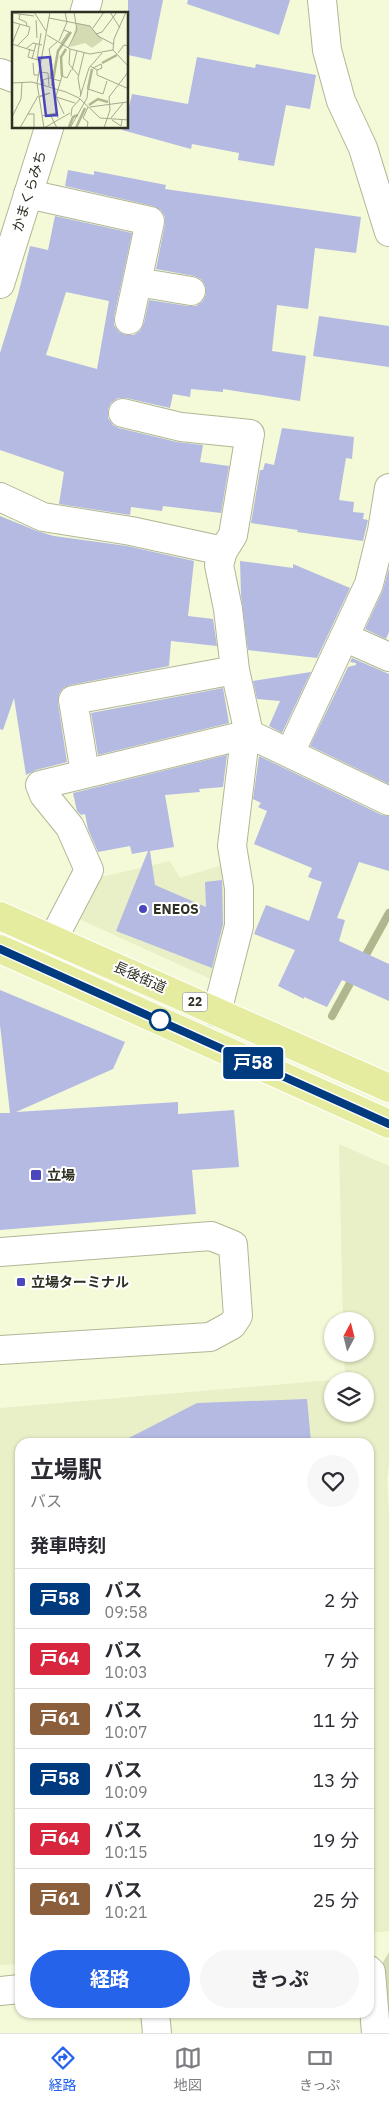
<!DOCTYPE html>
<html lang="ja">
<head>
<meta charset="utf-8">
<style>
	body { margin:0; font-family:"IBM Plex Sans","Noto Sans JP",sans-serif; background:#f7f7f7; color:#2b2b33; height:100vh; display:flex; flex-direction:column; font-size:19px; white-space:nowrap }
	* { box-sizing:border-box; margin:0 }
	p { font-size:16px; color:#7c7c81 }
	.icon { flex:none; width:28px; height:28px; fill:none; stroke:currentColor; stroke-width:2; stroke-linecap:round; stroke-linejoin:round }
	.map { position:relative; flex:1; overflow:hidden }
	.sheet { position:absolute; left:15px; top:1438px; width:359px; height:580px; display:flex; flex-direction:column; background:#fff; border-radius:15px; box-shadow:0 1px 4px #0004 }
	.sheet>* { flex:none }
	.badge { padding:0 10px; border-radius:4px; font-size:18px; line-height:32px }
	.needle { width:32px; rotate:7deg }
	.controls { position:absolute; left:324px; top:1312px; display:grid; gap:10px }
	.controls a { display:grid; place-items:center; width:50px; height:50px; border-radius:50%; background:#fff; box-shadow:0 1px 4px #0004; font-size:25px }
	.map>.badge { position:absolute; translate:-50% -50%; box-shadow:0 0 0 2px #fff }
	h2 { padding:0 15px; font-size:19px; line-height:45px }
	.round { display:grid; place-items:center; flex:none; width:52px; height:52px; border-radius:26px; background:#f7f7f7 }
	.headline { display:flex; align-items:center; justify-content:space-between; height:85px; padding:0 15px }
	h1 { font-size:24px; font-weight:700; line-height:38px }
	.primary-button { display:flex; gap:10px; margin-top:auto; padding:10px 15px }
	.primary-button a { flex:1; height:58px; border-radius:30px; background:#2563eb; color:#fff; font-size:20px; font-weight:700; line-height:58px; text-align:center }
	.primary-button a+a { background:#f7f7f7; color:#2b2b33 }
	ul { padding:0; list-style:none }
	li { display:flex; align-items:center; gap:15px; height:60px; padding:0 15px; border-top:1px solid #e1e1e2 }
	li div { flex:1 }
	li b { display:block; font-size:19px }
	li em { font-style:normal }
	li .badge { min-width:55px; font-weight:700; text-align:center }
	.dock { display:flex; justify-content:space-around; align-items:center; height:70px; border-top:1px solid #e1e1e2; background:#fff; font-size:14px; color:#7c7c81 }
	.dock a { display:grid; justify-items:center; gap:2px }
	.dock .on { color:#2563eb }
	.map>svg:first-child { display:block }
	.built { fill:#e9efc7; fill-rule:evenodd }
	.green { fill:#d4dab2 }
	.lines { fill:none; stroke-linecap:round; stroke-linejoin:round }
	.stream { stroke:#b0b68d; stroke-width:8 }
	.building { fill:#b4bae1; fill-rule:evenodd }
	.street-casing { stroke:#b1b696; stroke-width:30 }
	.secondary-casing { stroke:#b1b696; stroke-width:30 }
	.primary-casing { stroke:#fff; stroke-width:30 }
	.street { stroke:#fff; stroke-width:28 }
	.secondary { stroke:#fff; stroke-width:28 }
	.primary { stroke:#e5eca0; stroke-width:28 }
	.line-casing { stroke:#fff; stroke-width:11 }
	.line { stroke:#003b80; stroke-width:8 }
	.poi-dot { fill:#4b46bd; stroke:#fff; stroke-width:2 }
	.stop-dot { fill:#fff; stroke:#003b80; stroke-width:2.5 }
	.labels { text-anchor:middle; stroke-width:4; stroke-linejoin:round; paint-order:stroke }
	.shield { fill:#fff; stroke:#6d6e65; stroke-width:1 }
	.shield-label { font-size:12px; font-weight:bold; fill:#2e3023 }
	.street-label { font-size:14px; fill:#2e3023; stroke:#fff }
	.poi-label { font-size:14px; font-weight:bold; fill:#2e3023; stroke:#fff; text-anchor:start }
	.inset-river { fill:none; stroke:#b0b68d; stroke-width:2.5 }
	.inset-road { fill:none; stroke:#a5a990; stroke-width:1 }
	.view { fill:#4b46bd; fill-opacity:0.15; stroke:#4b46bd; stroke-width:2.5 }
	.inset-edge { fill:none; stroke:#2e3023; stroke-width:2.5 }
</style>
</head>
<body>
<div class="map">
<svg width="389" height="2033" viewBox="0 0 389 2033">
	<rect width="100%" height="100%" fill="#f4f9d8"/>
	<path class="built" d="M170,861L180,878L225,864L233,902L215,981L79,919L97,878Z
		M339,1144L389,1166V1465L387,1479L389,1515V1931L369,1933V1442H20V1964L0,1965V1408L345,1379L344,1354H365V1321H343ZM332,1381H365V1414H332Z"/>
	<path class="green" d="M389,1952V2031L382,1964Z"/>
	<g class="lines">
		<path class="stream" d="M362,962L389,913
			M332,1016L354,976"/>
	</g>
	<path class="building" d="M128,0H163L151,60L128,55Z
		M188,0H290L279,35L187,4Z
		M197,57L255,68L256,64L316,75L310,109L286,105L274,166L238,160L239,153L192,144L191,149L122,130L123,128H128V111L132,94L188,104Z
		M68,170L94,175V171L166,185L165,189L361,217L356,253L315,248L308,309L277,305L272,351L306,356L300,401L223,389V392L191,389L190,397L173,394L170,408L126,398H118L111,403L108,409V418L113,425L119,428L177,442L203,445L200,462L229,466L221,513L163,506L162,511L131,507L130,515L59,504L64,472L0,450V353L18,295L30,246L48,250L55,216L132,233L114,317V325L119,332L126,335H134L140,331L144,323L149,300L188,306H196L203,301L206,294L205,285L201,279L194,276L156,269L165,224V217L161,210L153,206L65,186ZM66,292L109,301L97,369L46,355Z
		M319,316L389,326V367L313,356Z
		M282,428L354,437L352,459L346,458L339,500L354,502L353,512L364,513L363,519L368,520L363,541L297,532L298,530L251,523L260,470H263L265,463L274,465Z
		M0,516L37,531L54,536L127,546L194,561L188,616L213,619L217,646L171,641L169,666L70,685L63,688L59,694L58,703L67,762L36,770L26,775L14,698L3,730L0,729Z
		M240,561L293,568V564L350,588L317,658L248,650L241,595Z
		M389,568V632L386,639L365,629L383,590Z
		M352,658L389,674V784L310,746L348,667L356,665V663L350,662Z
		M311,672L282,733L269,726L280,701L257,699L253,681Z
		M223,688L229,723L98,755L91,713Z
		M227,755L223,787L199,789L200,792L165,795L174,847L150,851L155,885L206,907L205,882L222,880L223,924L212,968L116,931L148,851L132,854L130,846L98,852L88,829L85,814L81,815L77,811L73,793Z
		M259,756L382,815L389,816V871L359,862L337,918L345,920L339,941L389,964V1001L342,980L327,1007L304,997V999L278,986L295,950L254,934L266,905L309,921L322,882L308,877L312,868L254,844L267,811L258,807L261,803L253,799Z
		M0,990L125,1042L113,1069L16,1112L178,1102V1114L234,1110L239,1167L192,1170L196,1214L0,1230V1113H10L0,1025Z
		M307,1399L311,1442H121L197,1403Z"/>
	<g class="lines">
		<defs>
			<path id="street" d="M322,0L327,50L341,101L363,148L389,232
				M0,73L14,78
				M28,194L150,221L129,320
				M137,282L191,291
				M123,413L181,427L250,434L233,535L223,551
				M0,497L43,517L131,531L223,551L219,565L228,609L235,670L249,734L244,746L232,846L239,888V926L217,1012
				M344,637L389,657
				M290,753L369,584L382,531L389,488
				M85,773L73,700L235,670
				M53,939L89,870L70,827L44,795L40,785L249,734L389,801
				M0,1252L211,1236L233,1245L238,1316L232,1325L210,1337L0,1350
				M369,1970L371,1972L376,2033
				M155,2012L157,2033"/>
			<path id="secondary" d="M84,14L88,0
				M0,284L49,128
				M0,1991L20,1989"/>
			<path id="primary" d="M0,916L389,1088
				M0,949L389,1124"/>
		</defs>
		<use href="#street" class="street-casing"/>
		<use href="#secondary" class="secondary-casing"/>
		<use href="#primary" class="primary-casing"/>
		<use href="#street" class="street"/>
		<use href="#secondary" class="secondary"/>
		<use href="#primary" class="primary"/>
	</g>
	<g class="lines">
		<defs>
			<path id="line" d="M0,949L389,1124"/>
		</defs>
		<use href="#line" class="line-casing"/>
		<use href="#line" class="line"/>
	</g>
	<g class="poi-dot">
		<circle cx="143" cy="909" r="5"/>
		<rect x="30" y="1169" width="12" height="12" rx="2.5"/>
		<rect x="16" y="1277" width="10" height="10" rx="2.5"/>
	</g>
	<circle class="stop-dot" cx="160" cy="1020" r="10"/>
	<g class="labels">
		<rect class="shield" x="182.5" y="992.5" width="25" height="19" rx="4"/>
		<g class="shield-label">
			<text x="195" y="1006">22</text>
		</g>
		<g class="street-label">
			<text transform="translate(29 191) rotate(-73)" y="5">かまくらみち</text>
			<text transform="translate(140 977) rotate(24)" y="5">長後街道</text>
		</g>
		<g class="poi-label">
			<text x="153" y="914">ENEOS</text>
			<text x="47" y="1180">立場</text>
			<text x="31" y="1287">立場ターミナル</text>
		</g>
	</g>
	<g transform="translate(12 12)">
		<rect width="116" height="116" fill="#f4f9d8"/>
		<path d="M65,11L78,14L91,28L80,36L73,31L58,35Z" fill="#d4dab2"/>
		<path class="inset-river" d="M90,51L105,43M50,64L49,45L54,37M40,74L46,39L59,20M76,77L80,57M77,93L86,87L96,90M57,115L61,105L66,103M64,116L73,96"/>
		<path class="inset-road" d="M22,0L34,19M98,0L108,16M0,1L22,4M8,2L7,7L14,10L15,14M37,6L78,14L86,24L101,32M24,8L25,26M0,10L18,15L16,23L5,34M81,16L92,0M84,22L90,20L105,0M35,23L58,37L78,42L101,38L117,55M47,29L55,10L53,0M49,31L57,20L52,18M0,32L22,39M0,32L8,12M15,36L21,31L30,33M56,36L65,18L62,0M18,37L16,45L26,48M58,37L57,52L67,64M101,38L102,27L114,0M106,41L112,33L117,34M20,47L24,32M25,47L29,21M21,51L22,63H26M78,54L85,58V63L117,77M81,56L89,52L90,56L85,58M60,58L65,39M27,60L36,61L37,74M38,66L40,53L37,37L46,29M0,71L20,70L54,80L67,86L88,106L117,108M32,73L31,68L37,66L49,69M76,77L91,82L95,69M69,83L66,66L72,41M27,85L38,81L28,84M44,85L63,91M68,85L77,56L90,41M78,95L115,90M16,102H22V116M38,102L45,116M52,102L44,84L50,64L55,66L59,58M30,104L44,101L46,106M59,104L60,96L68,87M0,105L9,87L10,71M99,106L112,90M100,108L109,114L110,108M8,116L26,84M32,116L58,101M32,116L25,71L38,0M58,116L75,86L76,77M75,116L76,110L71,106L76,95M92,116L98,98L97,85L117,59"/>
		<path class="view" d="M38,45L45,103L34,104L27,46Z"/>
		<rect width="116" height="116" class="inset-edge"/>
	</g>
</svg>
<div class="controls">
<a><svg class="needle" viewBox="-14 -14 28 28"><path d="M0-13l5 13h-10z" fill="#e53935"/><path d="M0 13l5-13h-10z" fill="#7c7c81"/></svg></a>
<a><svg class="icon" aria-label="layers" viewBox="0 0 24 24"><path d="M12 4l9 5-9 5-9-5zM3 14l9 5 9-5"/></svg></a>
</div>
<b class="badge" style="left:253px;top:1063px;background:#003b80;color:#fff">戸58</b>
<section class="sheet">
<div class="headline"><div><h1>立場駅</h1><p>バス</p></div><a class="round"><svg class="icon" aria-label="heart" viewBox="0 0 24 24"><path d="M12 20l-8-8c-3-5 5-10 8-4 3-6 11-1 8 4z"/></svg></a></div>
<h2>発車時刻</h2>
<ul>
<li><span class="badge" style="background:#003b80;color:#fff">戸58</span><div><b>バス</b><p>09:58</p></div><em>2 分</em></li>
<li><span class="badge" style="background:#d7263d;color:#fff">戸64</span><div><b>バス</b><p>10:03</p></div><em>7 分</em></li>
<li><span class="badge" style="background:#8b5e3c;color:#fff">戸61</span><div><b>バス</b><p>10:07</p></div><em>11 分</em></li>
<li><span class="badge" style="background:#003b80;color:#fff">戸58</span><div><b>バス</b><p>10:09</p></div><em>13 分</em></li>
<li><span class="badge" style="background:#d7263d;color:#fff">戸64</span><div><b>バス</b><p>10:15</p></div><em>19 分</em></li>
<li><span class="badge" style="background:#8b5e3c;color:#fff">戸61</span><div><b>バス</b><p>10:21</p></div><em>25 分</em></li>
</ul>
<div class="primary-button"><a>経路</a><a>きっぷ</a></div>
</section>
</div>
<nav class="dock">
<a class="on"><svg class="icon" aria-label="directions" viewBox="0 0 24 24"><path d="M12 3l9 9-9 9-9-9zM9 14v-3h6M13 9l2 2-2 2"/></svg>経路</a>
<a><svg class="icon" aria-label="map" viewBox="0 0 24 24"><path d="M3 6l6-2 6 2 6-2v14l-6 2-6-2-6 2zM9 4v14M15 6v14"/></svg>地図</a>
<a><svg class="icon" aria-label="tickets" viewBox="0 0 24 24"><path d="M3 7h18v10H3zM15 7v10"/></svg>きっぷ</a>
</nav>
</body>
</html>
